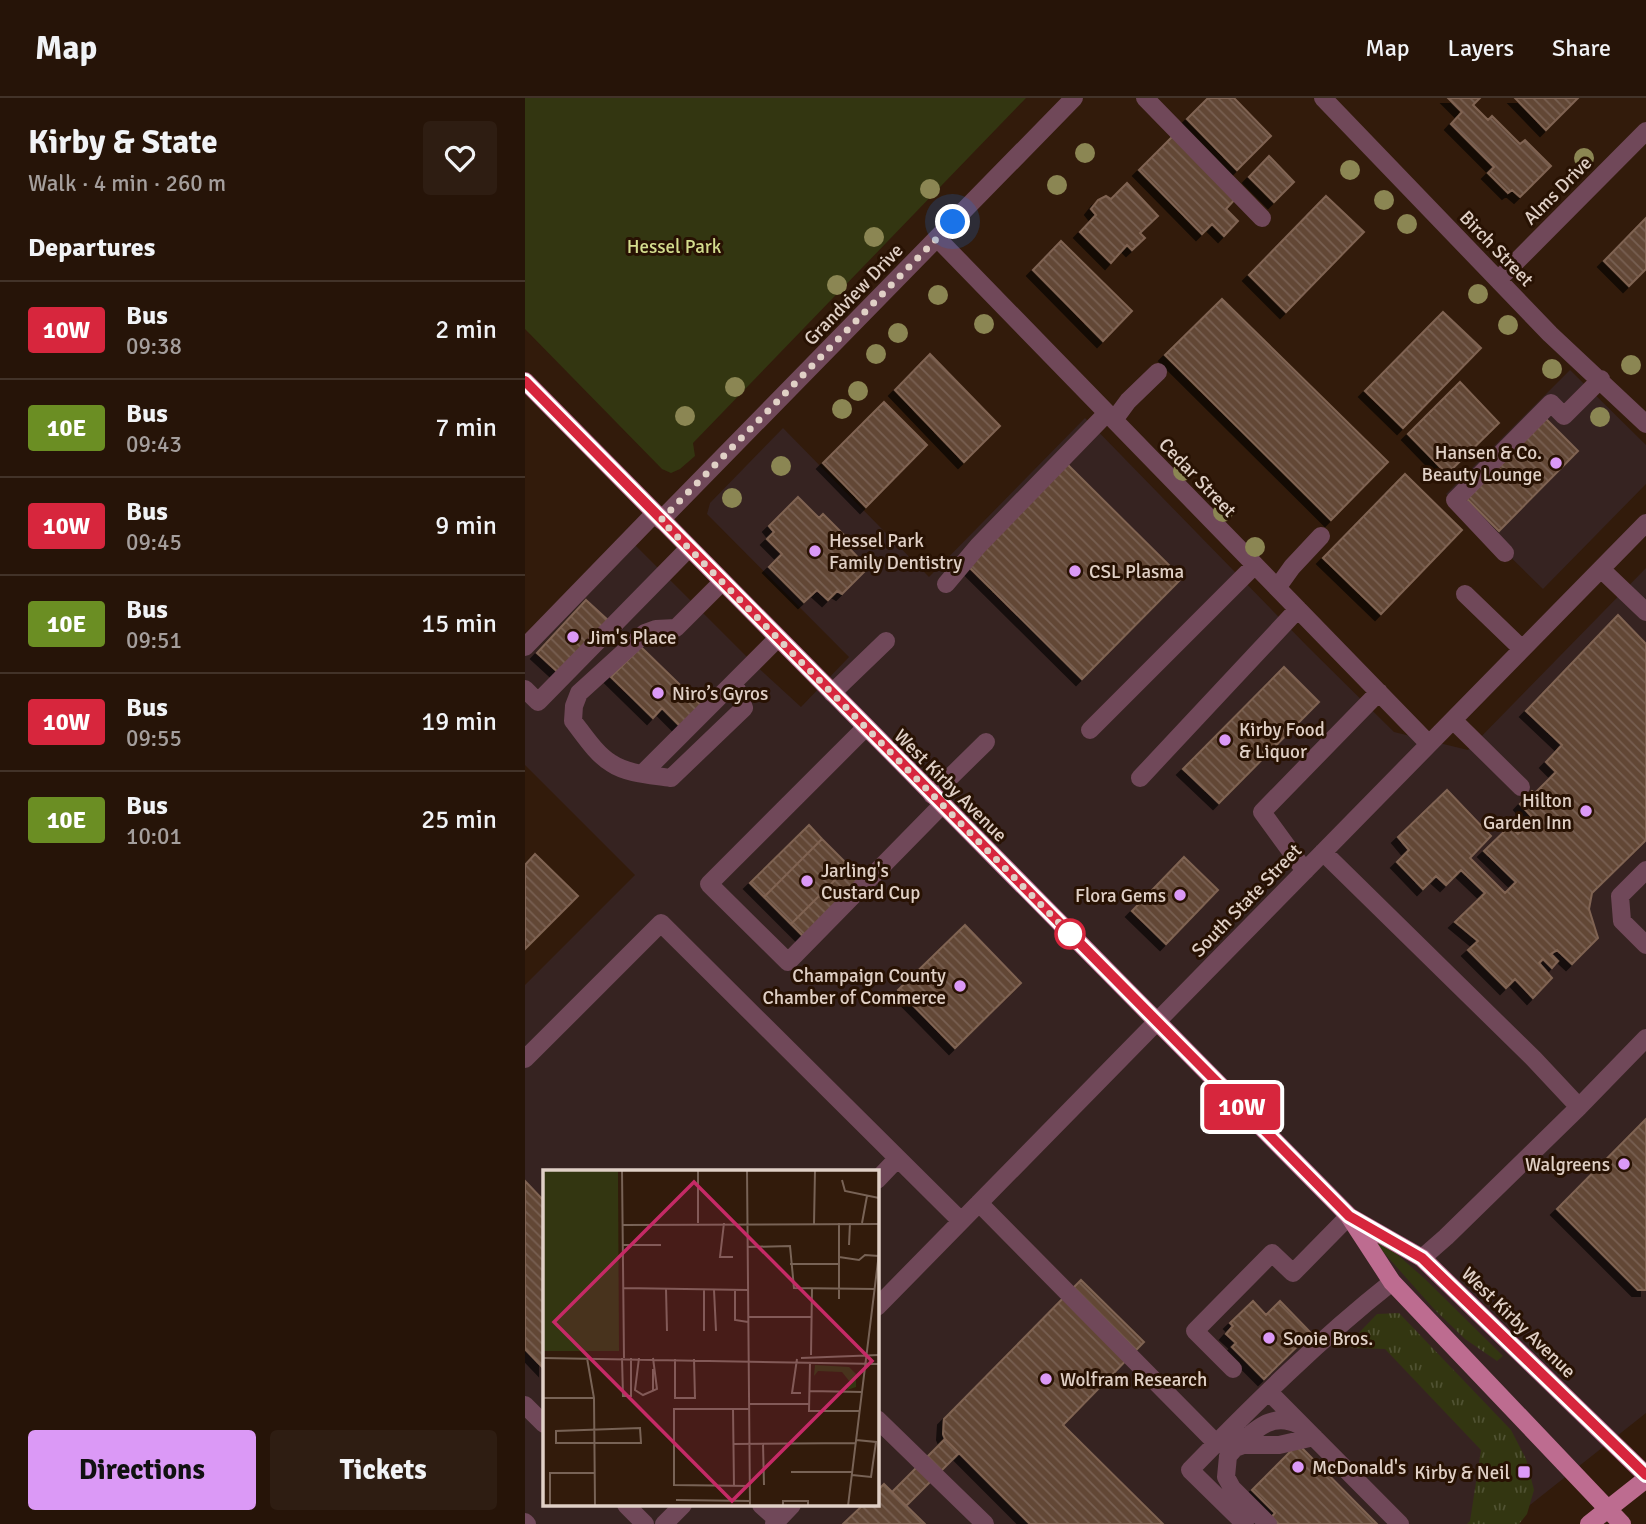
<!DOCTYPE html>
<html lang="en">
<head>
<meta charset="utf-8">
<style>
	body { margin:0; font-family:Signika,sans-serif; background:#2e1d12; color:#f1f3f6; height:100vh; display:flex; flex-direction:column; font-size:26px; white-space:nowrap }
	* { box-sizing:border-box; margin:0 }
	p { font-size:23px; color:#a49e9c }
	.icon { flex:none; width:38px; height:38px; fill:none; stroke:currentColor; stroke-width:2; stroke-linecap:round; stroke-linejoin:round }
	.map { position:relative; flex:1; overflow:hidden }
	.sheet { display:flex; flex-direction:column; background:#261408; width:525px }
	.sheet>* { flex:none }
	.badge { padding:0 14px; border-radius:5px; font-size:24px; line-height:46px }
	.you { position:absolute; width:35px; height:35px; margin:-18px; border:5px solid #fff; border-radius:50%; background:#1a73e8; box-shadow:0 0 0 10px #1a73e833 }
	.map>.badge { position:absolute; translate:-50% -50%; box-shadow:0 0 0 4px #fff }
	h2 { padding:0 28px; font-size:26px; line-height:63px }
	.round { display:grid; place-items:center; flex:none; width:74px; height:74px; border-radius:7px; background:#2e1d12 }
	.headline { display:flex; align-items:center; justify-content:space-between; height:119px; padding:0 28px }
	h1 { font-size:33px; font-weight:700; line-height:52px }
	.primary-button { display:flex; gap:14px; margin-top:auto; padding:14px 28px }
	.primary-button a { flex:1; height:80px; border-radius:7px; background:#db99f6; color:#111; font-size:28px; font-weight:700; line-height:80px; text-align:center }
	.primary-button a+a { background:#2e1d12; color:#f1f3f6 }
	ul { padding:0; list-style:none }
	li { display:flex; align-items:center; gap:21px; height:98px; padding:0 28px; border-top:2px solid #423329 }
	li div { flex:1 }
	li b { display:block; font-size:26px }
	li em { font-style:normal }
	li .badge { min-width:77px; font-weight:700; text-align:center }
	header { display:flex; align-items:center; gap:42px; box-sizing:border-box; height:98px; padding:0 35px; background:#261408; border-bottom:2px solid #423329 }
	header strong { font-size:33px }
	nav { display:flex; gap:38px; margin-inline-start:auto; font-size:24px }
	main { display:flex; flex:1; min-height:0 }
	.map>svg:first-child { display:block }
	.commercial { fill:#362321; fill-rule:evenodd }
	.grass { fill:url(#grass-tufts) }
	.park { fill:#333611 }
	.building { fill:url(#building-back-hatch); stroke:#806452; stroke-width:2; filter:url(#shadow) }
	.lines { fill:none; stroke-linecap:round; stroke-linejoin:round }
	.minor { stroke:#704859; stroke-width:18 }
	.major { stroke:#bd6c90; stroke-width:18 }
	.tree { fill:#8b8653 }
	.line-casing { stroke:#fff; stroke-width:16 }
	.line { stroke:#d7263d; stroke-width:10 }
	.walk { stroke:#e0d0c6; stroke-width:7; stroke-dasharray:0 12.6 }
	.poi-dot { fill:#db99f6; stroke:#281203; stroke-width:2.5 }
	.stop-dot { fill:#fff; stroke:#d7263d; stroke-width:3.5 }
	.labels { text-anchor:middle; stroke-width:6; stroke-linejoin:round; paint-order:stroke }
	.street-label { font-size:19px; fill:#e0d0c6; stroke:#281203 }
	.park-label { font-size:19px; fill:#d4dd8e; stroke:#281203 }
	.poi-label { font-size:19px; fill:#e0d0c6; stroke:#281203; text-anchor:start }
	.inset-road { fill:none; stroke:#786356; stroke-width:2 }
	.view { fill:#c52a66; fill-opacity:0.15; stroke:#c52a66; stroke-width:3.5 }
	.inset-edge { fill:none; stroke:#e0d0c6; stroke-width:3.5 }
</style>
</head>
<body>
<header>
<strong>Map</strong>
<nav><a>Map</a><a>Layers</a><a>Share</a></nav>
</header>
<main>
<section class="sheet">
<div class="headline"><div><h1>Kirby &amp; State</h1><p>Walk · 4 min · 260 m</p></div><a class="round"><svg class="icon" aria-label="heart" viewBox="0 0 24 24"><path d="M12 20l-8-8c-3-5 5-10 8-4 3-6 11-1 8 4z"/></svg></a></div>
<h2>Departures</h2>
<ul>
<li><span class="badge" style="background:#d7263d;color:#fff">10W</span><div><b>Bus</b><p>09:38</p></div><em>2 min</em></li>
<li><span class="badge" style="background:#6b8e23;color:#fff">10E</span><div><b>Bus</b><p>09:43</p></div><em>7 min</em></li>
<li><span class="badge" style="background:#d7263d;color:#fff">10W</span><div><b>Bus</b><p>09:45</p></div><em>9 min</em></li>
<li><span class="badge" style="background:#6b8e23;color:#fff">10E</span><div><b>Bus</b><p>09:51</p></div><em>15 min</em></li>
<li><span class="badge" style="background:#d7263d;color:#fff">10W</span><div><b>Bus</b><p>09:55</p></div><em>19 min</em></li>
<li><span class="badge" style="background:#6b8e23;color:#fff">10E</span><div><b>Bus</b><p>10:01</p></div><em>25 min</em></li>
</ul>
<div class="primary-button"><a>Directions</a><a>Tickets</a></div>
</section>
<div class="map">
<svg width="1121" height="1426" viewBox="0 0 1121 1426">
	<defs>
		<pattern id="grass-tufts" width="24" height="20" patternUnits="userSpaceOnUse" patternTransform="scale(1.75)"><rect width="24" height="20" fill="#333611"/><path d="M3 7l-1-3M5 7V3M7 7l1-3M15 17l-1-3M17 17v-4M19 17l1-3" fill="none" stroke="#505232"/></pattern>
		<pattern id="building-back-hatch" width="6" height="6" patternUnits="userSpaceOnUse" patternTransform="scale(1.75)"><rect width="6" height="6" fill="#624736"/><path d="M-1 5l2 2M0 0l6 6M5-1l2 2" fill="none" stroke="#786052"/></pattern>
		<filter id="shadow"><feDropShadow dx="-6" dy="6" stdDeviation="0" flood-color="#0009"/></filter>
	</defs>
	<rect width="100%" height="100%" fill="#321b0b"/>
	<path class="commercial" d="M1045,272L1121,347V386L1018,491L921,396Z
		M560,320L783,549L869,634L943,652L1121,470V1315L981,1426H0V887L110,777L0,667V538L99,436L228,565L276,609L324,559L182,416L185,405L258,330L404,479ZM19,1074H352V1407H19Z"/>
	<path class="grass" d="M856,1142L900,1181L978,1258L972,1263L940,1241L909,1211L852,1147Z
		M874,1215L986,1332L1001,1361L1009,1392L1002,1416L994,1426H942L945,1423L956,1352L860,1251L826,1250L828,1241L852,1216Z"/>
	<path class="park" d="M0,0H501L168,345L170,358L155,371L146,375L137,371L0,231Z"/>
	<path class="building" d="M683,0H709L746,38L712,72L662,21Z
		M923,0H955L948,7L963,22L967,18L995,46L1000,42L1026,68L995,99L987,92L983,95L963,75L969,69L926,26L937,14Z
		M990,0H1053L1021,32Z
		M651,35L712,99L701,111L713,123L699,138L687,126L677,136L614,72Z
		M744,58L769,84L749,104L724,79Z
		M602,85L633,118L615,135L620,140L607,152L602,147L586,165L555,134L571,117L566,111L573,102L581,98L586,101Z
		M801,98L839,134L761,214L724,177Z
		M1121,120V171L1104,188L1079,163Z
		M536,143L607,213L578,243L508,172Z
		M697,201L863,364L806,422L640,257Z
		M918,214L956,250L878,330L840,293Z
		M405,256L475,328L439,364L370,292Z
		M935,284L974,325L922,376L883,336Z
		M359,304L402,347L341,409L298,365Z
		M1021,321L1053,353L974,433L942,401Z
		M542,366L657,480L557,581L442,467Z
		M880,376L937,432L856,516L798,460Z
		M273,399L294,420L298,416L327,445L323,449L343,470L317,496L312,493L303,502L292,492L279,504L244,469L257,456L242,441L249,434L244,428Z
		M61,502L84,523L35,576L12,555Z
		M1093,517L1121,546V742L1067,795L1064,811L1073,840L1047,866L1032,852L1026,856L1033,863L1027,870L1018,861L1014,865L1027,880L1008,900L990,881L981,890L943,852L953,843L930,824L960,795L936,772L921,787L911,778L898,791L872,764L884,752L873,739L922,692L966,738L945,760L980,795L991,784L959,753L985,728L993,736L1008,720L995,706L1007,693L1010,695L1031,674L1021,664L1037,647L1001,613Z
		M116,549L185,616L164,637L137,610L128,620L86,579Z
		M759,569L794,604L694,705L658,671Z
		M284,727L297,741L239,799L225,785Z
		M297,741L324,768L266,826L239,799Z
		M10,756L53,798L0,851V767Z
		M659,759L693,792L641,846L607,813Z
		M324,768L337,781L279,839L266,826Z
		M440,827L496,885L430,950L373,892Z
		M1121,1021V1192H1113L1032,1111Z
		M0,1083L19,1103V1271L0,1251Z
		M556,1182L619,1244L538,1327L638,1426H505L420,1341L418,1336L419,1321L422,1318Z
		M728,1203L741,1217L755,1203L786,1235L739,1281L707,1249L711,1245L701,1236L708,1228L705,1225Z
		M420,1341L434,1355L381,1408L367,1394Z
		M773,1346L852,1426H750L745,1421L750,1415L727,1392Z
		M359,1386L400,1426H318L338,1407H352V1393Z"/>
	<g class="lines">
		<path class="minor" d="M620,0L737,120
			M798,0L1025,236L1121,326
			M412,140L904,646
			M974,181L1121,33
			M589,322L603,303L633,274
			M136,422L549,0
			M980,455L930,402L1026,305L1039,318L1076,281
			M1076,471L1121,514
			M197,484L151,530L131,531L120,535L54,595L49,608L48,623C59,637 71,656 86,665C102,676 127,677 146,680L219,610L209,584L253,540
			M421,486L453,448L582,315
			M752,490L767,469L796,438
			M940,496L997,551
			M0,549L130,415
			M0,591L13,604L164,450
			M307,595L361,543
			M928,622L996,689
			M340,630L184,786L263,864L417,707
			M565,632L730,467
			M117,676L209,584
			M615,680L773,511
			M407,697L461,644
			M798,754L1009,961L1054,1009
			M1121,772L1095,798L1097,823L1121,847
			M780,773L737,714L854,594
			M0,961L136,825L436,1123
			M352,1082L372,1061
			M454,1105L691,1345
			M897,1160L921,1139L1054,1009L1121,940
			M352,1209L1121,425
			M708,1271L670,1233L747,1155L768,1175L824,1118
			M744,1294L875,1426
			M0,1307L19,1326
			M352,1321L460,1426
			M710,1350C730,1332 747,1313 774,1327
			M101,1407L120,1426
			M236,1407L253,1422
			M0,1424L2,1426
			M139,1426L158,1407
			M249,1426L267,1407
			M720,1426L665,1372C729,1306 795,1241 867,1184
			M743,1426L707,1390L701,1379L703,1358L710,1350L718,1347H754L789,1339"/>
		<path class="major" d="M0,283L824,1118L867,1184L1097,1426
			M827,1120L897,1160L1121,1377
			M1064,1426L1121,1381"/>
	</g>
	<g class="tree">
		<circle cx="560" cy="55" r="10"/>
		<circle cx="1059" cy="60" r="10"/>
		<circle cx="825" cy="72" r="10"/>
		<circle cx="532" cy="87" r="10"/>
		<circle cx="405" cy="91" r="10"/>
		<circle cx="859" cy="102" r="10"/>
		<circle cx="882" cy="126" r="10"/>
		<circle cx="349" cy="139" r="10"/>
		<circle cx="312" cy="187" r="10"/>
		<circle cx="953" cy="196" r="10"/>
		<circle cx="413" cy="197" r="10"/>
		<circle cx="459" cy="226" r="10"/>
		<circle cx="983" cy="227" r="10"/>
		<circle cx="373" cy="235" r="10"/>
		<circle cx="351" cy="256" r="10"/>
		<circle cx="1106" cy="267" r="10"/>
		<circle cx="1027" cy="271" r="10"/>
		<circle cx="210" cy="289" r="10"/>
		<circle cx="333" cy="293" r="10"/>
		<circle cx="317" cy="311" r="10"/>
		<circle cx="160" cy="318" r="10"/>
		<circle cx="1075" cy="319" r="10"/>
		<circle cx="256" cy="368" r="10"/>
		<circle cx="658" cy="373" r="10"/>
		<circle cx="207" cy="400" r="10"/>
		<circle cx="698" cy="414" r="10"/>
		<circle cx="730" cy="449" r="10"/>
	</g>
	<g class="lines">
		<defs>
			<path id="line" d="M0,283L824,1118L897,1160L1121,1377"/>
		</defs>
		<use href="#line" class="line-casing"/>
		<use href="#line" class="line"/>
		<path class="walk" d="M428,124L136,422L545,836"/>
	</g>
	<g class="poi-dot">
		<circle cx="1031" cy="365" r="7"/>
		<circle cx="290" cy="453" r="7"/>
		<circle cx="550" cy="473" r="7"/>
		<circle cx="48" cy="539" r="7"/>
		<circle cx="133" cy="595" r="7"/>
		<circle cx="700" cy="642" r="7"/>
		<circle cx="1061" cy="713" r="7"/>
		<circle cx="282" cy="783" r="7"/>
		<circle cx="655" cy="797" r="7"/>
		<circle cx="435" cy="888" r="7"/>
		<circle cx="1099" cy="1066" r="7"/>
		<circle cx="744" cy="1240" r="7"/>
		<circle cx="521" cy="1281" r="7"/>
		<circle cx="773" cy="1369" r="7"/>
		<rect x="992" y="1367" width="14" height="14" rx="3.5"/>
	</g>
	<circle class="stop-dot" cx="545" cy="836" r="14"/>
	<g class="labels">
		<g class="street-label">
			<text transform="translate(1032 92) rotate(-45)" y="7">Alms Drive</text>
			<text transform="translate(972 150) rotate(46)" y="7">Birch Street</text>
			<text transform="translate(328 196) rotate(-46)" y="7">Grandview Drive</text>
			<text transform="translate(673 379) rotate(46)" y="7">Cedar Street</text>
			<text transform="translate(426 687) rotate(45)" y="7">West Kirby Avenue</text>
			<text transform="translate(721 802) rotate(-46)" y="7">South State Street</text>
			<text transform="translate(994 1224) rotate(44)" y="7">West Kirby Avenue</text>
		</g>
		<g class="park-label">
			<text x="149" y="155">Hessel Park</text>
		</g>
		<g class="poi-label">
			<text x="1017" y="361" text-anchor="end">Hansen &amp; Co.<tspan x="1017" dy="22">Beauty Lounge</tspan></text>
			<text x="304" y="449">Hessel Park<tspan x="304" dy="22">Family Dentistry</tspan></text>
			<text x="564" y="480">CSL Plasma</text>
			<text x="62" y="546">Jim's Place</text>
			<text x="147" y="602">Niro’s Gyros</text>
			<text x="714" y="638">Kirby Food<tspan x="714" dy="22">&amp; Liquor</tspan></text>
			<text x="1047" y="709" text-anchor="end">Hilton<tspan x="1047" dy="22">Garden Inn</tspan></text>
			<text x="296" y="779">Jarling's<tspan x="296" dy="22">Custard Cup</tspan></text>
			<text x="641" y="804" text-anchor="end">Flora Gems</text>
			<text x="421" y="884" text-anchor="end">Champaign County<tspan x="421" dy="22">Chamber of Commerce</tspan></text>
			<text x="1085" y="1073" text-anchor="end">Walgreens</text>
			<text x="758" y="1247">Sooie Bros.</text>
			<text x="535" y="1288">Wolfram Research</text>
			<text x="787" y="1376">McDonald's</text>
			<text x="985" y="1381" text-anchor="end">Kirby &amp; Neil</text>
		</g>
	</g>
	<g transform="translate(18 1072)">
		<rect width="336" height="336" fill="#321b0b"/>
		<path d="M272,195L306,197L313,204V217L304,220L307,212L299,202L275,201L271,206Z" fill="#333611"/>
		<path d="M0,0H75L76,181H0Z" fill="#333611"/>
		<path class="inset-road" d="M79,0L81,188M204,0L207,336M299,10L302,21L336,28M155,53V0M181,53L177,87H190M296,53V129M319,53L324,26M271,54L272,0M80,55L336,54M79,75H118M306,75L307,53M204,77L247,76L251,118L332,119M296,87L316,90L322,85L336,86M247,94H296M80,118L205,120M123,119L124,161M161,120V161M171,120L173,161M192,120V150L205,152M205,147H269M268,185L269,118M0,188L336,194M44,188L51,228L52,336M79,188L80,226H88V188M96,188L92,220L100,225L114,219L110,188M258,188L336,185M132,189V228H152L151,189M254,189L249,223H258M267,192L266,241H317M110,199V221M266,221L319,222M0,228H51M206,234H266M190,239L191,316M206,239H131V315L207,316M97,258L98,273H13V261ZM190,274L313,273M220,274L221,315M248,302H309M309,305L328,307L333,272L313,270M133,330L207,331M7,336V303H51M59,336H97M240,336V331H265V336M305,336L336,83"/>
		<path class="view" d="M151,12L329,191L189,331L11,152Z"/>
		<rect width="336" height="336" class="inset-edge"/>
	</g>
</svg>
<div class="you" style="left:428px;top:124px"></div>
<b class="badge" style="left:717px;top:1009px;background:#d7263d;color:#fff">10W</b>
</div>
</main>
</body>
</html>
